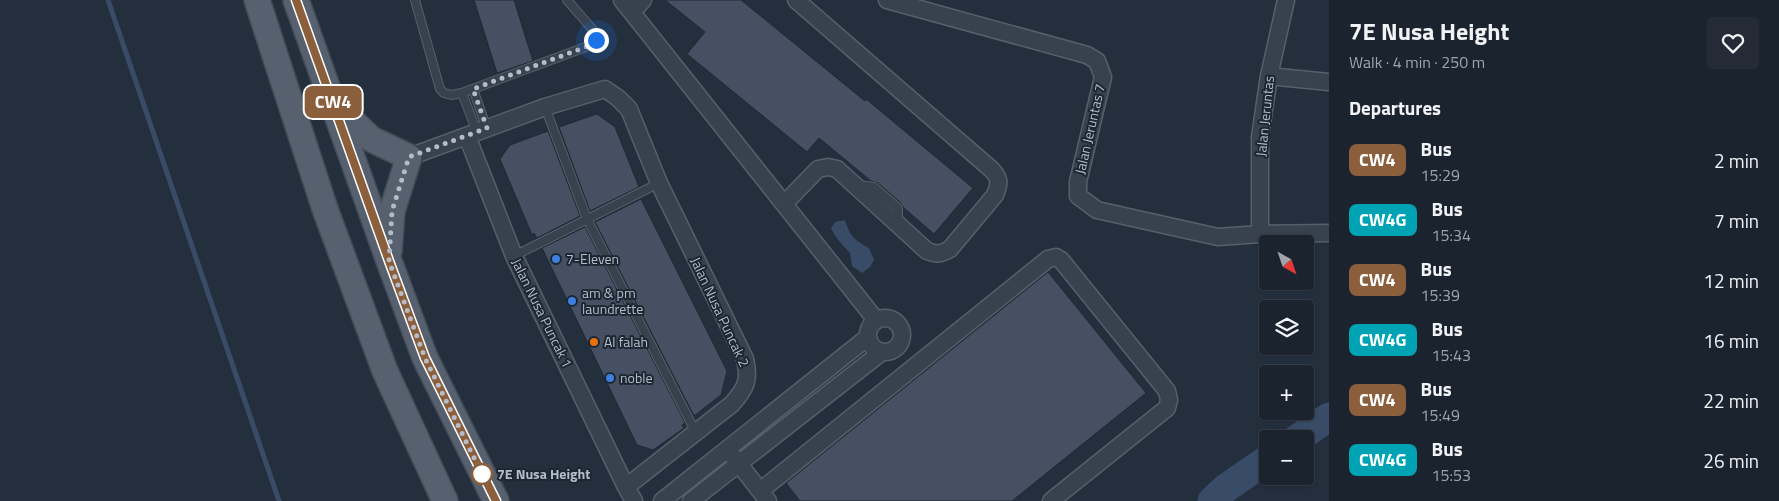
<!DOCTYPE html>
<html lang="en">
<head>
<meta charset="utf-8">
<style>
	body { margin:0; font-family:"Titillium Web",sans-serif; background:#242b36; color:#f1f3f6; height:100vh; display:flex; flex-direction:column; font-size:19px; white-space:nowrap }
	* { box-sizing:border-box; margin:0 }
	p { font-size:16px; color:#a0a4aa }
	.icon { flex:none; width:28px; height:28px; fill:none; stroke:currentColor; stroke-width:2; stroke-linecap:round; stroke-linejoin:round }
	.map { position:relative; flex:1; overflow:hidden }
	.side { display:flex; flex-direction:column; background:#1b232e; width:450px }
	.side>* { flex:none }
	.badge { padding:0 10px; border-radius:8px; font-size:18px; line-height:32px }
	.needle { width:32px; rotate:140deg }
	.fabs { position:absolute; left:1259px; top:235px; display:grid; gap:10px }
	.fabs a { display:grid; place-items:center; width:55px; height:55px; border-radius:5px; background:#1b232e; box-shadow:0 1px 4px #0004,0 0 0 1px #39404a; font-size:25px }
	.you { position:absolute; width:25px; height:25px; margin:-12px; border:4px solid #fff; border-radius:50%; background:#1a73e8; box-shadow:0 0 0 8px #1a73e833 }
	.map>.badge { position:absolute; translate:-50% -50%; box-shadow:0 0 0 2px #fff }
	h2 { padding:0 20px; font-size:19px; line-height:45px }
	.round { display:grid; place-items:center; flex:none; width:52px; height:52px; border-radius:5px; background:#242b36 }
	.summary { display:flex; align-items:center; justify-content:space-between; height:85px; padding:0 20px }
	h1 { font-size:24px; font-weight:700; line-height:38px }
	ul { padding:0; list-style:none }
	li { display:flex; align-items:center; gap:15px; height:60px; padding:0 20px }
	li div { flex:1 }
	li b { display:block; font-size:19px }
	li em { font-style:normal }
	li .badge { min-width:55px; font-weight:700; text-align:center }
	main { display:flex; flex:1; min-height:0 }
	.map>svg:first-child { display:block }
	.water { fill:#394c67 }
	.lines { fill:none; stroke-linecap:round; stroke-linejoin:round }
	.stream { stroke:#394c67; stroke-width:5 }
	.river { stroke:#394c67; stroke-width:29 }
	.building { fill:#455162; stroke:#1f2835 }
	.service-casing { stroke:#565f6c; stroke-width:10 }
	.minor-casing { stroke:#565f6c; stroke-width:19 }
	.primary-casing { stroke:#414a57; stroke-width:28 }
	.service { stroke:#38414e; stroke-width:8 }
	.minor { stroke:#38414e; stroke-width:16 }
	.primary { stroke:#56606e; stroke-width:25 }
	.line-casing { stroke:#fff; stroke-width:11 }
	.line { stroke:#8b5e3c; stroke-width:8 }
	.walk { stroke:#b4bcc9; stroke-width:5; stroke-dasharray:0 9 }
	.shop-dot { fill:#3f7fe0; stroke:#1d2633; stroke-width:2 }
	.food-dot { fill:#e8710a; stroke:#1d2633; stroke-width:2 }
	.stop-dot { fill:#fff; stroke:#8b5e3c; stroke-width:2.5 }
	.labels { text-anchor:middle; stroke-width:4; stroke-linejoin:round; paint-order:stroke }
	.street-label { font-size:14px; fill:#b4bcc9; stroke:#1d2633 }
	.poi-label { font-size:14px; fill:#b4bcc9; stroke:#1d2633; text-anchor:start }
	.stop-label { font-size:14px; font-weight:bold; fill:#b4bcc9; stroke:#1d2633; text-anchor:start }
</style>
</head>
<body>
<main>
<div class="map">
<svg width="1329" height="501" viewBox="0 0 1329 501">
	<rect width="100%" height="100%" fill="#242f3e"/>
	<path class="water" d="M845,220C850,237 855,240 869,248L874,260L870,267L862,273L852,266L850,253L839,241L831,229L835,222Z"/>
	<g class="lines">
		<path class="stream" d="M108,0L279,501"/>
		<path class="river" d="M1297,439L1329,417
			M1212,501L1226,488L1268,459"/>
	</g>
	<path class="building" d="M474,0H514L533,61L497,73Z
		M665,0H741L865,101L866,99L973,188L934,234L904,208L900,202L878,183L871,181L819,138L807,152L687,54L705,32Z
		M597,114L615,127L639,187L590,211L559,127Z
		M548,131L580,216L537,238L534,233L532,235L500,159L510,145Z
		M641,199L727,371L721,395L694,416L595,222Z
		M585,227L685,423L682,425L684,428L653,450L637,445L542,248Z
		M1048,272L1146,393L1012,501H800L786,483Z"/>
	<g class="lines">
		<defs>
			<path id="service" d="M415,0L440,89L444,93L451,95L462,93L591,45L596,40L593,30L567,0
				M473,89L487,129
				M462,93L477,132
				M545,107L587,219L696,433
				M859,185L874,187L896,206L898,208V222
				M514,256L659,183"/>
			<path id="minor" d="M622,0L876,320
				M887,0L1087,55L1097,61L1103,77L1078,182V196L1097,210L1218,237L1260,234L1329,233
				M632,12L643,0
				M1269,76L1329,82
				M467,136L514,256L626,487L634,501
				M409,157L545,107L605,89L618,98L629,109L659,183L745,359C750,380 746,388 732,404L626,487
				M784,204L818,169L828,167L837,169L927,251C937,255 941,254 950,249L995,195C1000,183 1000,178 991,169L796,0
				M1260,234V137L1269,76L1286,0
				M868 335a17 17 0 1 1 34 0a17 17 0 1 1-34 0Z
				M732,455L768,501
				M760,491L1048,259L1056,257L1061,260L1167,391L1169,400L1167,408L1051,501
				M662,501L868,337
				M691,501L882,352"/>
			<path id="primary" d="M257,0L325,209L385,371L445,501
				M296,0L389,261L425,358L496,501
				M338,107L371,139L409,157L392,211L389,251"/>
		</defs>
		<use href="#service" class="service-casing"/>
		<use href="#minor" class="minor-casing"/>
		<use href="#primary" class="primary-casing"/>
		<use href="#service" class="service"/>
		<use href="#minor" class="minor"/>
		<use href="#primary" class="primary"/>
	</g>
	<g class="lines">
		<defs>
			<path id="line" d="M296,0L389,261L425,358L496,501"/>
		</defs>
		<use href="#line" class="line-casing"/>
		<use href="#line" class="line"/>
		<path class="walk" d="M482,474L425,358L389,261L392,211L409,157L487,128L473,89L591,45L596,40"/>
	</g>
	<g class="shop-dot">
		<circle cx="556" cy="259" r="5"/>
		<circle cx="572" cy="301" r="5"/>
		<circle cx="610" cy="378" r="5"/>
	</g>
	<circle class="food-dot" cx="594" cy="342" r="5"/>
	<circle class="stop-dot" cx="482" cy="474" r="10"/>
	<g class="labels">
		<g class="street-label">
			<text transform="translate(1265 116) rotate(-84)" y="5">Jalan Jeruntas</text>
			<text transform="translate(1090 129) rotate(-77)" y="5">Jalan Jeruntas 7</text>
			<text transform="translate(720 312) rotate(65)" y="5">Jalan Nusa Puncak 2</text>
			<text transform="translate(542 313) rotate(64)" y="5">Jalan Nusa Puncak 1</text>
		</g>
		<g class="poi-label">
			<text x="566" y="264">7-Eleven</text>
			<text x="582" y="298">am &amp; pm<tspan x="582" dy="16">laundrette</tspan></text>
			<text x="604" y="347">Al falah</text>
			<text x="620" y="383">noble</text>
		</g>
		<g class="stop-label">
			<text x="497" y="479">7E Nusa Height</text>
		</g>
	</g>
</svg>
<div class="fabs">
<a><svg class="needle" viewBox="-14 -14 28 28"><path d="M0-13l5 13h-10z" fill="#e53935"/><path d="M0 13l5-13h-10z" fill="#a0a4aa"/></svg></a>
<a><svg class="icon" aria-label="layers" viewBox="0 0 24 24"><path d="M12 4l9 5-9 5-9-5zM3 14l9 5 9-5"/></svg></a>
<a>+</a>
<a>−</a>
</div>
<div class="you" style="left:596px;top:40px"></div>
<b class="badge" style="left:333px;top:102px;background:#8b5e3c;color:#fff">CW4</b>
</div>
<section class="side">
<div class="summary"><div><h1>7E Nusa Height</h1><p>Walk · 4 min · 250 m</p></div><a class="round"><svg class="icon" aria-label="heart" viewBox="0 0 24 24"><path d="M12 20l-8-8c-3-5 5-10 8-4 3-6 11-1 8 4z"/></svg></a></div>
<h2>Departures</h2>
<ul>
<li><span class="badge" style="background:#8b5e3c;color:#fff">CW4</span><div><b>Bus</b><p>15:29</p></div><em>2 min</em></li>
<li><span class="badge" style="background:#00a3b4;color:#fff">CW4G</span><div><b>Bus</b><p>15:34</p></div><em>7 min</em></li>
<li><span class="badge" style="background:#8b5e3c;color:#fff">CW4</span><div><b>Bus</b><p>15:39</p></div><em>12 min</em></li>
<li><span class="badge" style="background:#00a3b4;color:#fff">CW4G</span><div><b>Bus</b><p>15:43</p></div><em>16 min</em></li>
<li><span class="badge" style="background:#8b5e3c;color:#fff">CW4</span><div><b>Bus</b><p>15:49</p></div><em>22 min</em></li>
<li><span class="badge" style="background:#00a3b4;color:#fff">CW4G</span><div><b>Bus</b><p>15:53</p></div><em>26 min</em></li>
</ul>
</section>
</main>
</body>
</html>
